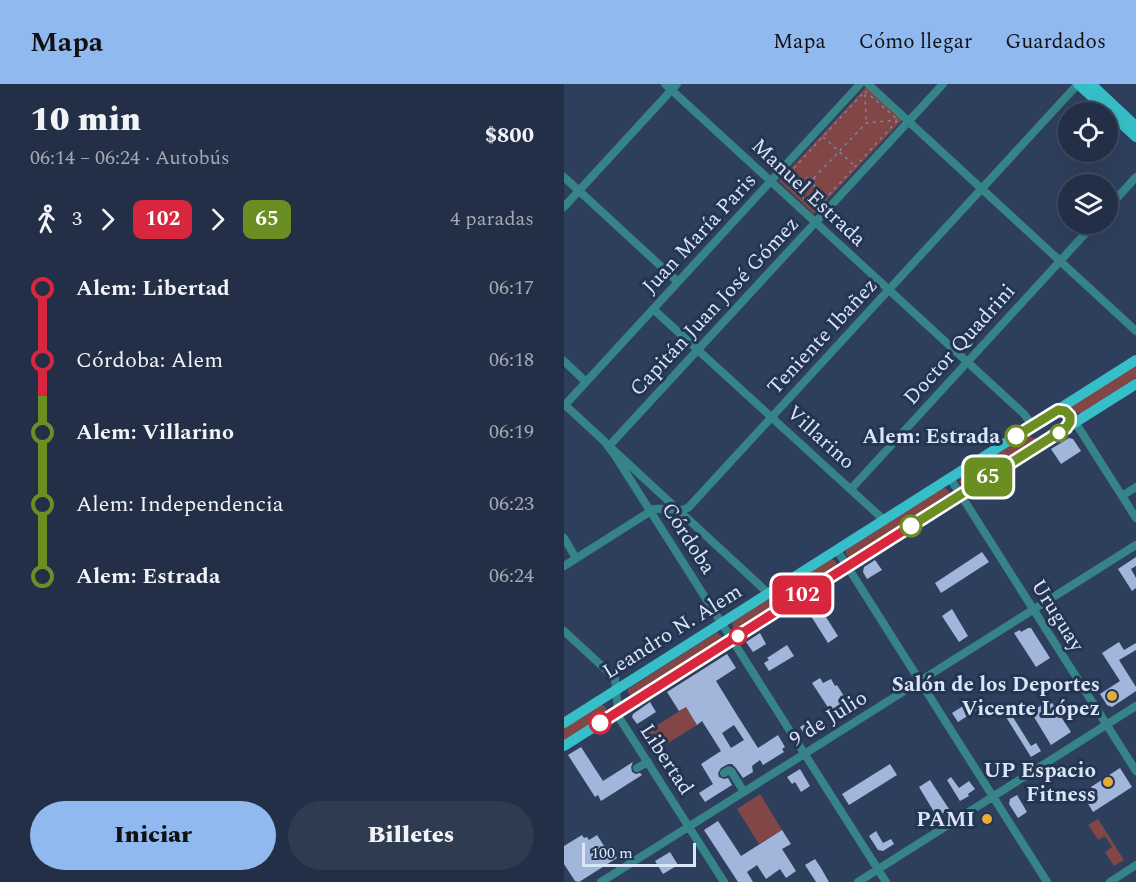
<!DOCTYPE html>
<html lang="es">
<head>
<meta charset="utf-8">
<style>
	body { margin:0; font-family:Spectral,serif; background:#2e3b51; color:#f1f3f6; height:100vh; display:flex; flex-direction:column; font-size:22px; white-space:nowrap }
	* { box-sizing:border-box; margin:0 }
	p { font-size:20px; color:#a2a9b3 }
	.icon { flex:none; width:33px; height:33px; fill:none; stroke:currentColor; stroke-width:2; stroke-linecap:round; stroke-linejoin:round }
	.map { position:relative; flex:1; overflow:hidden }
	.side { display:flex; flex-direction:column; background:#222f46; width:564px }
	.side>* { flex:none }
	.badge { padding:0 12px; border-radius:9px; font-size:21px; line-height:39px }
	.fabs { position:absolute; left:494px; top:18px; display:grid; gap:12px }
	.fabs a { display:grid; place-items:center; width:60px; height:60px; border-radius:50%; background:#222f46; box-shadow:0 6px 24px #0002,0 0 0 2px #3f4a5f; font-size:30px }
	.scale { position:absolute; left:18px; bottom:15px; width:114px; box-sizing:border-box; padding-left:6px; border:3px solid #dae5f8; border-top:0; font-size:16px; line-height:21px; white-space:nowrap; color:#dae5f8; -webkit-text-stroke:4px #243552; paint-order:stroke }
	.map>.badge { position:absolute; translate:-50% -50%; box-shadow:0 0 0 3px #fff }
	.legs { display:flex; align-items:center; gap:9px; height:66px; padding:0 30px; font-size:20px }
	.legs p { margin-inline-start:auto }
	.summary { display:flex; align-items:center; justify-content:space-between; height:102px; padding:0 30px }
	h1 { font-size:33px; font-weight:800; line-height:45px }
	.button { display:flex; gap:12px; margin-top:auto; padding:12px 30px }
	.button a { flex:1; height:69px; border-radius:36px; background:#90b9f0; color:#111; font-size:24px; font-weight:800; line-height:69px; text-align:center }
	.button a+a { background:#2e3b51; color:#f1f3f6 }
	ul { padding:0 30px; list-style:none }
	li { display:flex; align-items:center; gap:21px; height:72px; font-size:22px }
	li i { display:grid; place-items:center; width:9px; height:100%; margin:0 8px; background:currentColor }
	li i::after { content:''; width:15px; height:15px; margin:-8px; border:4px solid; border-radius:50%; background:#222f46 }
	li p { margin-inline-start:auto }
	li:first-child i { background:linear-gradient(#0000 50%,currentColor 0) }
	li:last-child i { background:linear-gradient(currentColor 50%,#0000 0) }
	header { display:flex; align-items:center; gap:36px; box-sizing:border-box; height:84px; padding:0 30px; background:#90b9f0; color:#111 }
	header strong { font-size:28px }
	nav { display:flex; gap:33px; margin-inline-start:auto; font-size:21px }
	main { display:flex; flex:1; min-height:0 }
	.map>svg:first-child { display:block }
	.green { fill:#824646 }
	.building { fill:#a1b6da; fill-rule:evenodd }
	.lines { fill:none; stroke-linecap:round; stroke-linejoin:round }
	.path { stroke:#7886a0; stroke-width:1.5; stroke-dasharray:3 4.5; stroke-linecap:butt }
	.minor { stroke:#368388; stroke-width:8 }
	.major { stroke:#36bfc8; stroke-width:10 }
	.line-1-casing { stroke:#fff; stroke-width:14 }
	.line-2-casing { stroke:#fff; stroke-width:14 }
	.line-1 { stroke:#d7263d; stroke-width:9 }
	.line-2 { stroke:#6b8e23; stroke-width:9 }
	.stop-2-dot { fill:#fff; stroke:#6b8e23; stroke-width:3 }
	.stop-1-dot { fill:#fff; stroke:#d7263d; stroke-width:3 }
	.poi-dot { fill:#e6ad36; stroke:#243552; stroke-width:2 }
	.labels { text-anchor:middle; stroke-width:6; stroke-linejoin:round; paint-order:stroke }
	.street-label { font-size:21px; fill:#dae5f8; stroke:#243552 }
	.stop-label { font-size:21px; font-weight:bold; fill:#dae5f8; stroke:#243552; text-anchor:end }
	.poi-label { font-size:21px; font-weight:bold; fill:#dae5f8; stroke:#243552; text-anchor:end }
</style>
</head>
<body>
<header>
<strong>Mapa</strong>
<nav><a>Mapa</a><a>Cómo llegar</a><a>Guardados</a></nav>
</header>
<main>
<section class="side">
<div class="summary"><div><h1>10 min</h1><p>06:14 – 06:24 · Autobús</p></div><b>$800</b></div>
<div class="legs"><svg class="icon" aria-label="walk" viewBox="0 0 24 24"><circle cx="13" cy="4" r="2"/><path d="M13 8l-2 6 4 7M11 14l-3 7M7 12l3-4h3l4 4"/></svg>3<svg class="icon" aria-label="forward" viewBox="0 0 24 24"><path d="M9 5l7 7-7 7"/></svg><b class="badge" style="background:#d7263d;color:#fff">102</b><svg class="icon" aria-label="forward" viewBox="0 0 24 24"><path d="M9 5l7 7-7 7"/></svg><b class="badge" style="background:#6b8e23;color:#fff">65</b><p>4 paradas</p></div>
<ul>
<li><i style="color:#d7263d"></i><b>Alem: Libertad</b><p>06:17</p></li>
<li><i style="color:#d7263d"></i><span>Córdoba: Alem</span><p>06:18</p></li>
<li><i style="color:#6b8e23"></i><b>Alem: Villarino</b><p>06:19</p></li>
<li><i style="color:#6b8e23"></i><span>Alem: Independencia</span><p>06:23</p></li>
<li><i style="color:#6b8e23"></i><b>Alem: Estrada</b><p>06:24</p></li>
</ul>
<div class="button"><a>Iniciar</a><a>Billetes</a></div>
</section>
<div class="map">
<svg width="572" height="798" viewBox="0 0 572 798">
	<rect width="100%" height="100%" fill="#2e3f5e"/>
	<path class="green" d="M302,3L338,36L250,130L215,97Z
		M572,280V294L517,329H514L509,325L504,324Z
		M464,351L469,354L476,355L404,401H399L396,399L395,394Z
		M378,404H381L385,407V413L288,474C284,474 281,471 282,466Z
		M267,475C274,476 274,482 270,486L177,545L173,546L169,543L168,538Z
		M153,548L158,553L156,559L71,612H68L64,609V605Z
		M38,620L42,624V630L0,657V642Z
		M122,623L133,641L90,668L79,650Z
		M196,710L218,746L195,760L173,725Z
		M534,735L560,776L550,782L541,768L548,763L541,752L534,756L524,741Z"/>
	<path class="building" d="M505,354L509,355L517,367L497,380L487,365Z
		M418,468L425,478L377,509L371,499Z
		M572,473V482L567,485L572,494V504L568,507L554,485Z
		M311,476L318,486L303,495L299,488L300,483Z
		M250,514L274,552L264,559L240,521Z
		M388,525L404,552L395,558L378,532Z
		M464,544H467L486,574L472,583L450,549L456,546L457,548Z
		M196,549L202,560L189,568L182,558Z
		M555,558L560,566L572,559V566L555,576L572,603V607L548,623L543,621L536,610L556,597L538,569Z
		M223,561L230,572L205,587L200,579L205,576L203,574Z
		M163,570L172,584L152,597L173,631L194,664L214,651L221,663L218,665L220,668L199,681L196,676L188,682L189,688L179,694L172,684L168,680H164L157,684L154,689L155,693L160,695L164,694L168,701L141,718L135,709L149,700L137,680L157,667L138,637L133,641L122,623L115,627L103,608ZM170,641L180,656L167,664L158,649Z
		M256,594L259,599L267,595L271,602L273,601L288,625L280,630L278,626L269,631L248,599Z
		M486,616L507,648L487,661L467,628Z
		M407,617L413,626L394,638L388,629Z
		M86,618L92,628L73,640L68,633L69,630Z
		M442,622L467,662L472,659L477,667L467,673L437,625Z
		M255,635L260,643L245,652L241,651L236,643L244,638L245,641Z
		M17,663L39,697L69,678L67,683L68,688L72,690L76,689L78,691L37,717L34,711L31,713L4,671Z
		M326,680L333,691L285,721L278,710Z
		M556,684L568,703L529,728L523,718L533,712L527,703Z
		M236,685L246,702L237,708L231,698L228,700L223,693Z
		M387,693L395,704L405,697L411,705L404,710L405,712L396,717L383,696Z
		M366,696L385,725L373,733L355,703Z
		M453,711L463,728L454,734L445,720L446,715Z
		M154,737L177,772L218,746L227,760L218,765L232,787L222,794L216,785L202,795L193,781L183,788L189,798H174L140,746Z
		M312,747L319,759L327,755L330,760L319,767L314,766L305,752Z
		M18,751L20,754L23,753L25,756L33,751L42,765L46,762L53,774L15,798L11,797L0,780V762Z
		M106,768L114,781L99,790L91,777Z
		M251,775L257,784L265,798H252L241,781Z"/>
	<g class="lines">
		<path class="path" d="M301,7L334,36L252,125L219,96Z
			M301,10L302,38
			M259,53L291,82
			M250,94L302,39L333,36
			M219,96L250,94L252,125"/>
		<path class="minor" d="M101,0L460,330L469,342
			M304,0L572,247
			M0,93L114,198
			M0,123L113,0
			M543,125L572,93
			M89,225L320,436
			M0,277L22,298
			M1,321L40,357L50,370L322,798
			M0,322L296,0
			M511,338L572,434
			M386,394L572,687
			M287,405L530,140
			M558,412L572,403
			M0,454L12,474
			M273,466L483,798
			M0,482L90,425C101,423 114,429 124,424L514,0
			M204,509L45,362L379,0
			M0,547L51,594L54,628L56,635L160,798
			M73,684L84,678
			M160,689L165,686L167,687L180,708
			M37,798L572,461
			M294,798L572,622
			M546,798L572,781"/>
		<path class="major" d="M514,0L572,53
			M527,0L572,42
			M0,639L572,276
			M0,662L572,300"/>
	</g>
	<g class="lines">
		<defs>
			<path id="line-1" d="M36,639L347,442"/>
			<path id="line-2" d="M347,442L502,344L506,338V332L501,327L494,326L452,352"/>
		</defs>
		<use href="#line-1" class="line-1-casing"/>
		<use href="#line-2" class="line-2-casing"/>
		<use href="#line-1" class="line-1"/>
		<use href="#line-2" class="line-2"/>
	</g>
	<g class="stop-2-dot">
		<circle cx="495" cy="349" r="8"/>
		<circle cx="452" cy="352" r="10"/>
		<circle cx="347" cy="442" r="10"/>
	</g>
	<g class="stop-1-dot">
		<circle cx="174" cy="552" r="8"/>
		<circle cx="36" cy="639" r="10"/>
	</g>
	<g class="poi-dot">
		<circle cx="548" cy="612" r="6"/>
		<circle cx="544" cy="698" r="6"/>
		<circle cx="423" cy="735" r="6"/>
	</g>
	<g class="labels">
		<g class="street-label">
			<text transform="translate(245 108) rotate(43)" y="7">Manuel Estrada</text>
			<text transform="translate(135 149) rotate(-47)" y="7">Juan María Paris</text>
			<text transform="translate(150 222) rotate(-47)" y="7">Capitán Juan José Gómez</text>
			<text transform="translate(258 252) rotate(-47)" y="7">Teniente Ibañez</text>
			<text transform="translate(395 260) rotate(-48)" y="7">Doctor Quadrini</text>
			<text transform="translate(257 353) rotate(42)" y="7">Villarino</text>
			<text transform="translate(125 454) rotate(57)" y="7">Córdoba</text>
			<text transform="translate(494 531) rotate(58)" y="7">Uruguay</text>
			<text transform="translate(108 547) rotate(-32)" y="7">Leandro N. Alem</text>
			<text transform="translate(264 634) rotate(-32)" y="7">9 de Julio</text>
			<text transform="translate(103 675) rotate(57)" y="7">Libertad</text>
		</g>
		<g class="stop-label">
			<text x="436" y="359">Alem: Estrada</text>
		</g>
		<g class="poi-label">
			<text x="536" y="607">Salón de los Deportes<tspan x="536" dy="24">Vicente López</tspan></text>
			<text x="532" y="693">UP Espacio<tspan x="532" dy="24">Fitness</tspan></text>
			<text x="411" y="742">PAMI</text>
		</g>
	</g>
</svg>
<div class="fabs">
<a><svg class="icon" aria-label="locate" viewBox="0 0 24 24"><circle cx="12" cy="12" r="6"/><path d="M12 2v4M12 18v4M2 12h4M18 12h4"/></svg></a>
<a><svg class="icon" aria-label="layers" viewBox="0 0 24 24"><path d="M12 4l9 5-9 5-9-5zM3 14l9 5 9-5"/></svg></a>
</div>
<div class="scale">100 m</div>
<b class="badge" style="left:238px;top:511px;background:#d7263d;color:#fff">102</b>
<b class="badge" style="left:424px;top:393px;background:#6b8e23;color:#fff">65</b>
</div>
</main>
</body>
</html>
